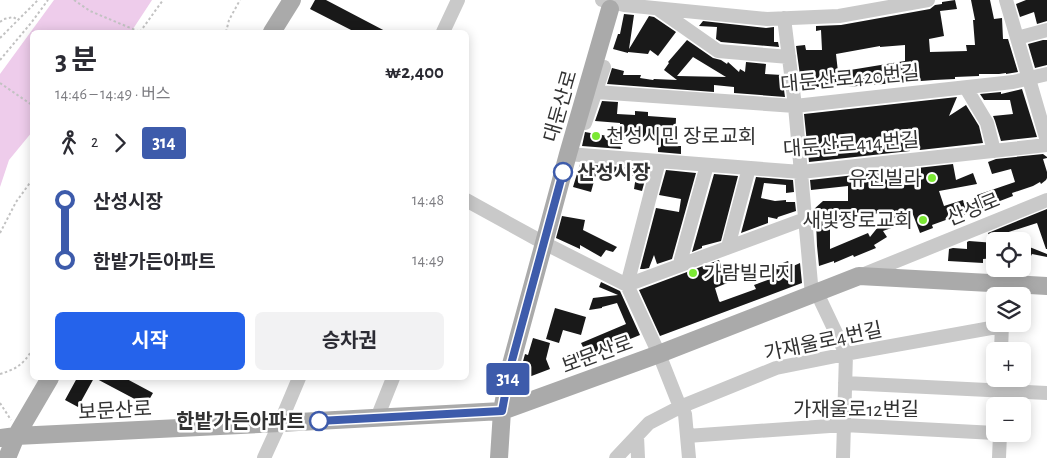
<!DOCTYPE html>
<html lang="ko">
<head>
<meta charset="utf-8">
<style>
	body { margin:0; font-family:"Alegreya Sans","Noto Sans KR",sans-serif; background:#f2f2f3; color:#2b2b33; height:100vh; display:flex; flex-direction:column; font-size:19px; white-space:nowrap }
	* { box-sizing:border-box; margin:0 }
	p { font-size:16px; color:#7c7c81 }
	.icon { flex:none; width:28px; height:28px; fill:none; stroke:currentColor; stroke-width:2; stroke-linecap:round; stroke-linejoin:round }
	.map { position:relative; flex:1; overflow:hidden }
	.drawer { position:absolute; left:30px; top:30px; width:439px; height:350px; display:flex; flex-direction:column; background:#fff; border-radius:8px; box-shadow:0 2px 12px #0003 }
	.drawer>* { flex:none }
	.badge { padding:0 10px; border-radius:4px; font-size:18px; line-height:32px }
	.fabs { position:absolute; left:986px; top:232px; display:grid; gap:10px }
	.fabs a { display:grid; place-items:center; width:45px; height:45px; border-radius:8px; background:#fff; box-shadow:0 2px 12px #0003; font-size:25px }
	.map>.badge { position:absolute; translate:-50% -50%; box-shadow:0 0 0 2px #fff }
	.legs { display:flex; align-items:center; gap:8px; height:55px; padding:0 25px; font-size:16px }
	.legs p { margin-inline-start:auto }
	.summary { display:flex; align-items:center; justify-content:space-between; height:85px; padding:0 25px }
	h1 { font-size:28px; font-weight:700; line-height:38px }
	.cta { display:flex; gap:10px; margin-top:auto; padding:10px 25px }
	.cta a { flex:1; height:58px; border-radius:8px; background:#2563eb; color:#fff; font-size:20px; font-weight:700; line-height:58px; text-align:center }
	.cta a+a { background:#f2f2f3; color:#2b2b33 }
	ul { padding:0 25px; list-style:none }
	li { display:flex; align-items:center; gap:18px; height:60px; font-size:19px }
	li i { display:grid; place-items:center; width:8px; height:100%; margin:0 6px; background:currentColor }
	li i::after { content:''; width:12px; height:12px; margin:-6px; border:4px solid; border-radius:50%; background:#fff }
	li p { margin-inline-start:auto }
	li:first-child i { background:linear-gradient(#0000 50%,currentColor 0) }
	li:last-child i { background:linear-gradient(currentColor 50%,#0000 0) }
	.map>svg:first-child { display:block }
	.water { fill:#eecceb }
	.building { fill:#191919; fill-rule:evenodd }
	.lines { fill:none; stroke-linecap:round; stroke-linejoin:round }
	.path { stroke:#c2c2c2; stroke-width:2; stroke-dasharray:2.5 2.5; stroke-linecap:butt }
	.minor { stroke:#c9c9c9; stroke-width:14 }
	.major { stroke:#aaa; stroke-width:18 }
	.line-1-casing { stroke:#fff; stroke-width:11 }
	.line-1 { stroke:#3d5bab; stroke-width:8 }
	.poi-dot { fill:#7be834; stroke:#fff; stroke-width:2 }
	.stop-1-dot { fill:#fff; stroke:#3d5bab; stroke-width:2.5 }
	.labels { text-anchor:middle; stroke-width:5; stroke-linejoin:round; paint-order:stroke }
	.street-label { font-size:20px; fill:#323232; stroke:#fff }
	.poi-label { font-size:20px; fill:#323232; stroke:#fff; text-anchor:start }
	.stop-label { font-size:20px; font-weight:bold; fill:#323232; stroke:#fff; text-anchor:start }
</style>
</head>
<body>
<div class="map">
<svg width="1047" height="458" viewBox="0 0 1047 458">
	<rect width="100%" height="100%" fill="#fff"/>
	<path class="water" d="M54,0H152L133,29L129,32H32V132L9,160L0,187V74Z"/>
	<path class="building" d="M315,0H326L387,32H355L310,9Z
		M955,0L957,9L940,11L944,36L929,39L930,52L967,51L966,45H975L973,20H975L971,0H990L994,19L1002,18L1003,39H1008L1018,72L1006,74V73L999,74H979V76L955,77V79L934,80L845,87V85L822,86L802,90L796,46L805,45L806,50H822L821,30L816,31V26L841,25L930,9L935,5L942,4V2ZM905,45V61L838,72L836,54L880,46V47Z
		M1026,0H1047V21L1037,24L1034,12L1020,17L1016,4Z
		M624,14L634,15L629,49L649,16L654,17L676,32L658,56L650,50L648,54L628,52V53L613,49L618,34H620Z
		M703,21L766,28L774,27V42H778L779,47L721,42L716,39L717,27L699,26Z
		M687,40L713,58L721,60L727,64L728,62L739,72L740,69L745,72L746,62L766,64L765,74L782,75L785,97L734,93V87L714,85V92L607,84L612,68L624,71L623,75H641L640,78L653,80L654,79L677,80L664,70L669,63L668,62ZM693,57L726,77L677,76Z
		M1043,40H1047V65L1035,68L1028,44Z
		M1022,89L1037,137L1001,141L995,121L993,116L1013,114L1010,100H984L980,94L1001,92V94Z
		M957,97L949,116L966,105L979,126L983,143L920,150L909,142L910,151L809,162L804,114Z
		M602,101L618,102L617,114L635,115V111L648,112V116L676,118L675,146H681V154L658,152V140L619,138L620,123L595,121Z
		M585,132L619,138L621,149L582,146Z
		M1043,154L1047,157V158L1043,159L1047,172V178L1046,180L1041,184L1040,182L1033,186L1012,193L1013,196L992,204L993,207L981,210L977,195L1015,182L1011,169L992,174L988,162L996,159Z
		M580,164L648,169L642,191L634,189L636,176L596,174L591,192L573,187Z
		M953,164L956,180L973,173L977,184L939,191L944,206L963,200L967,214L955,218L954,217L932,225L933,228L920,233L912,212L891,219L894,227L883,231L887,237L874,245L876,248L854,257L853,255L834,263V261L819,266L817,246L816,221H814L813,210L823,201H848V186L811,190L810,180ZM890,212L870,237L868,233L830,249V220L846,219V217Z
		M666,170L696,173L672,259L657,264L654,255L649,268L644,269H640L656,208L679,212L681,199L659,195Z
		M714,174L738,176L721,241L702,246V248L692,252Z
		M756,177L793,180L794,192L786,193V185L764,183L761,198L775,201L786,200V202H795L796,211L778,217L777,219L768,217V223L741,233Z
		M1047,209V249H1046L1037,223L990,238L988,233Z
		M562,216L585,220L583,230L617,247L613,252L606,250L601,257L580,245V249L556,238Z
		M969,241L995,243V258L983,259V263L948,261L949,249L953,248L967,249V242Z
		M1022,244L1047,254V257L1032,254L1029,260L1022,259Z
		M719,260L724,273L728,272L732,281L715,288L719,301L720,302L756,289L754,285L776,277L772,267L788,261L791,267L800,263L802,283L660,336L639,290Z
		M601,282L620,291L640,335L571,363L567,356L584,349L581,343L626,324L617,303L602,307V308L589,310L593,298L618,295L599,287Z
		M555,308L586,317L581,335L563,330L559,343L546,339Z
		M533,338L550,343L546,359L550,369L521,380L519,376L525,354L528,355Z
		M77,378H94L78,407L65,400Z
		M95,378H125L153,393L146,405Z"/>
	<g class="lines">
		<path class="path" d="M74,0L90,11L140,32
			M0,22L4,19L13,17L18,20
			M140,32L163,0
			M226,32L229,20L240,0
			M0,38L38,0
			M0,60L31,23L48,0
			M0,83L32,105
			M0,233L16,202L32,180
			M0,374C16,369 23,365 32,350
			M0,403L11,420"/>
		<path class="minor" d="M602,0L624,5L767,19L839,16L928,0
			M1006,0L1047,141
			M658,9L718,51L789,57
			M784,18L795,106L812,295
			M443,32L458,0
			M1017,38L1047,30
			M966,88L987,123L994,151
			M596,92L795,106L1013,82L1047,74
			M585,123L604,67
			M568,154L801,172L1047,145
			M659,161L627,285L659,354L680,407L685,414L689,458
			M466,200L544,243L627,285L805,219
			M728,247L749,168
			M682,264L681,259L707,165
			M862,275L1047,200
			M817,293L846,354L843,458
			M1001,351L1002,324
			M845,383L1047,393
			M1000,406V379
			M377,418L393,378
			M637,436L638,458
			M687,436L844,425L995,433
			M264,458L280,423L299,378
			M616,458L649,423L680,407L776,368L846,354L1002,326
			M999,458L1000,434"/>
		<path class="major" d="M272,32L292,0
			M0,438L16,436L280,423L502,411L659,354L859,276L1047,286
			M7,458L16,436L50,378
			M499,458L502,411L510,368L544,243L568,154L610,9"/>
	</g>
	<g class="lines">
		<defs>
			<path id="line-1" d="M319,421L502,411L510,368L563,172"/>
		</defs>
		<use href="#line-1" class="line-1-casing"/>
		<use href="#line-1" class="line-1"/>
	</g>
	<g class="poi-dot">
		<circle cx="596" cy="136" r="5"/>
		<circle cx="932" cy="178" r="5"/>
		<circle cx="923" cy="220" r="5"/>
		<circle cx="693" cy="273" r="5"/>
	</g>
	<g class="stop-1-dot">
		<circle cx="563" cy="172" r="9"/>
		<circle cx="319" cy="421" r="9"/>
	</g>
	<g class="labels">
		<g class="street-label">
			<text transform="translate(850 78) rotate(-5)" y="7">대둔산로420번길</text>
			<text transform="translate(560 106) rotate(-74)" y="7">대둔산로</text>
			<text transform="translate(851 144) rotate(-4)" y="7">대둔산로414번길</text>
			<text transform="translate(973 209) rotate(-22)" y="7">산성로</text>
			<text transform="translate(823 341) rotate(-12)" y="7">가재울로4번길</text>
			<text transform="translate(597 354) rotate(-20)" y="7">보문산로</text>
			<text x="856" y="416">가재울로12번길</text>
			<text transform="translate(115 410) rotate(-3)" y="7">보문산로</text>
		</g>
		<g class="poi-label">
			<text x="606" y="143">천성시민 장로교회</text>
			<text x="922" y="185" text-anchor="end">유진빌라</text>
			<text x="913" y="227" text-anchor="end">새빛장로교회</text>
			<text x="703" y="280">가람빌리지</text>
		</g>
		<g class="stop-label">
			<text x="577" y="179">산성시장</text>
			<text x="305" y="428" text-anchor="end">한밭가든아파트</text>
		</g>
	</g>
</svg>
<div class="fabs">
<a><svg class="icon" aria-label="locate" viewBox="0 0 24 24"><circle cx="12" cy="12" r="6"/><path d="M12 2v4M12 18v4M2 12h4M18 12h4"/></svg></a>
<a><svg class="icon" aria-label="layers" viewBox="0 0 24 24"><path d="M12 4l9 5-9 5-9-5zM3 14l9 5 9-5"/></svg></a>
<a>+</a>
<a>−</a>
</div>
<b class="badge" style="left:508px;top:379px;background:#3d5bab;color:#fff">314</b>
<section class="drawer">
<div class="summary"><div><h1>3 분</h1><p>14:46 – 14:49 · 버스</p></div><b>₩2,400</b></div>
<div class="legs"><svg class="icon" aria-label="walk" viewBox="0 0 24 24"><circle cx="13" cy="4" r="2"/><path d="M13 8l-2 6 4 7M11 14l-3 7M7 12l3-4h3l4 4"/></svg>2<svg class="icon" aria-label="forward" viewBox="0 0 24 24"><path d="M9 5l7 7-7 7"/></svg><b class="badge" style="background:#3d5bab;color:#fff">314</b></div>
<ul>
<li><i style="color:#3d5bab"></i><b>산성시장</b><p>14:48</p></li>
<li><i style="color:#3d5bab"></i><b>한밭가든아파트</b><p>14:49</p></li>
</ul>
<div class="cta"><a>시작</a><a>승차권</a></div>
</section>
</div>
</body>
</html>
